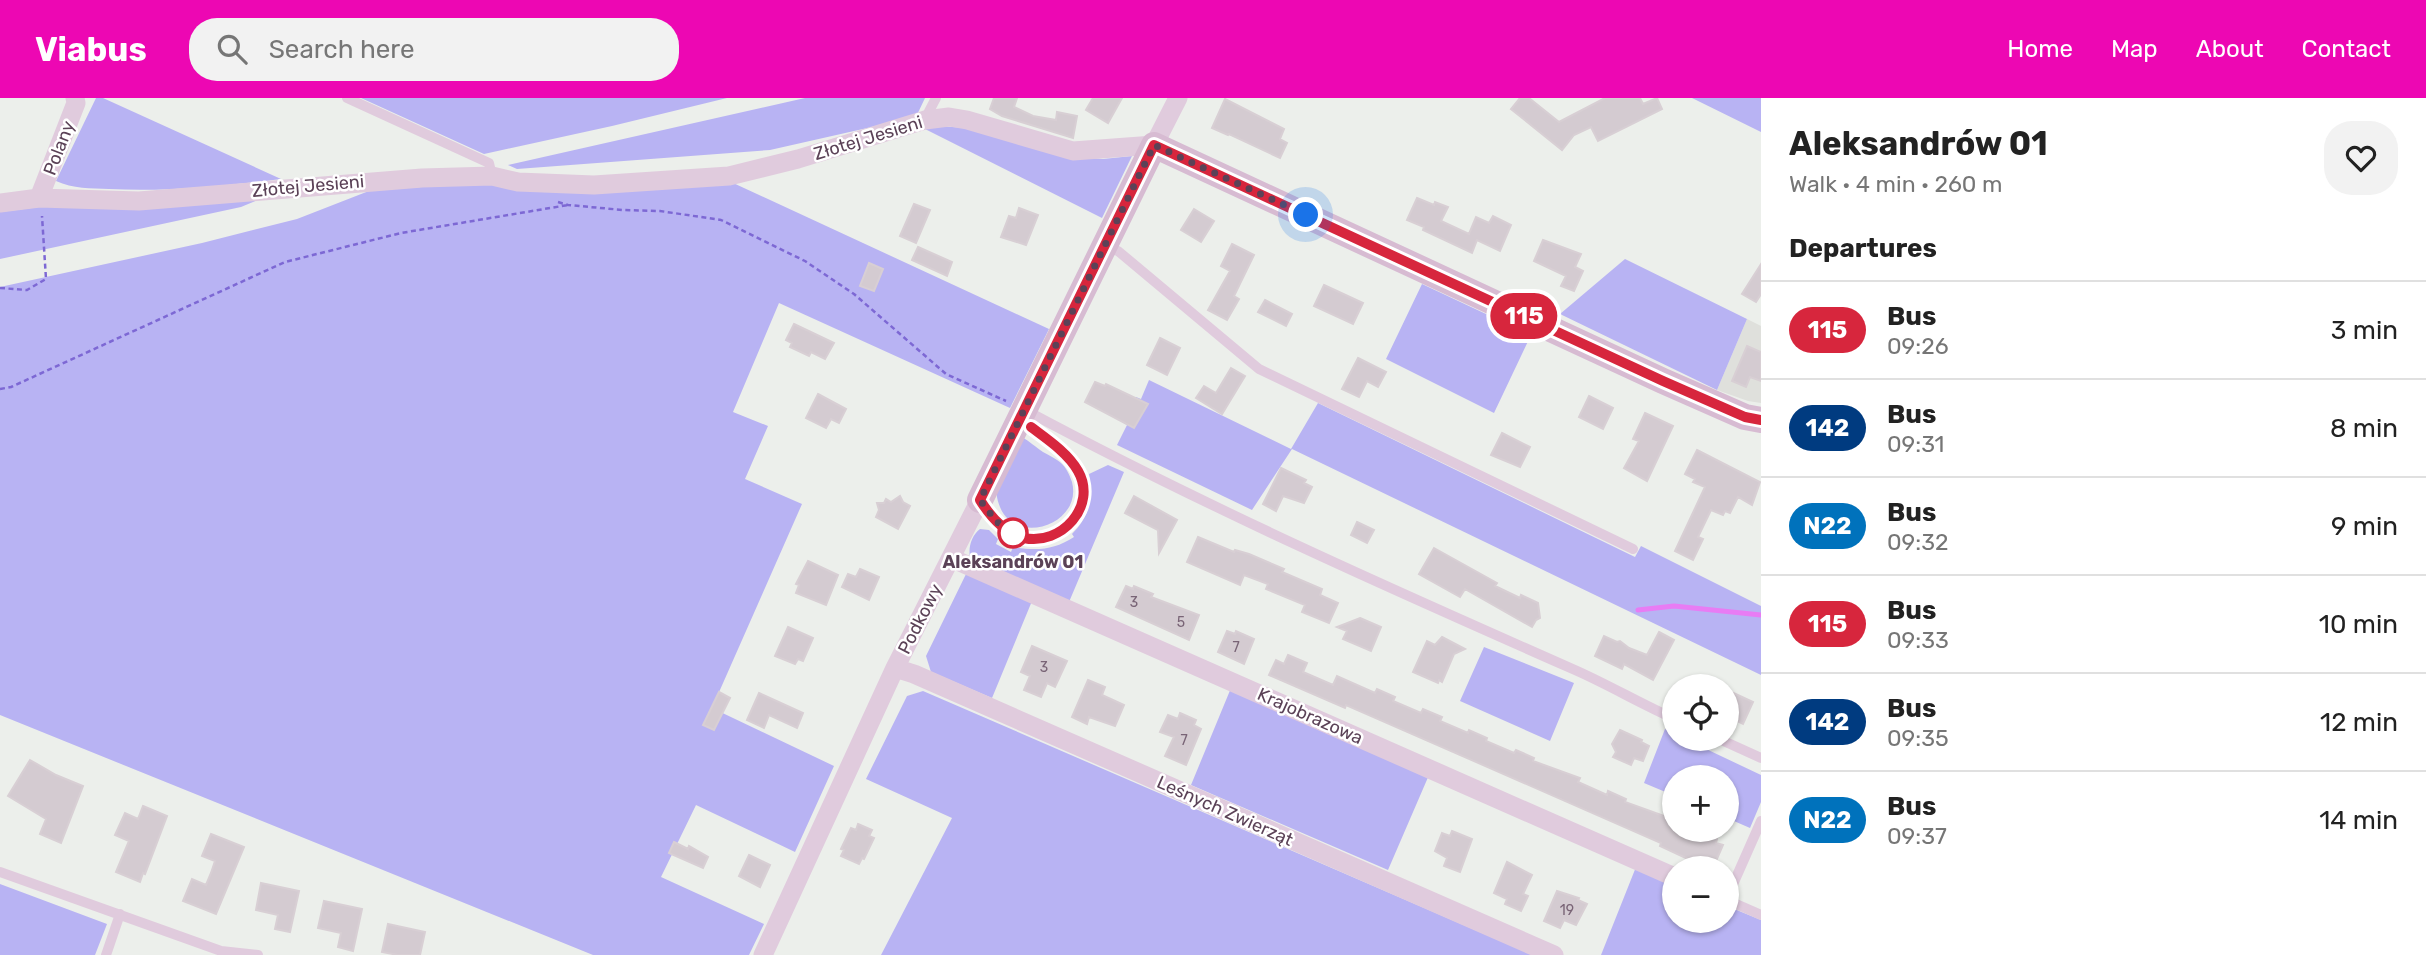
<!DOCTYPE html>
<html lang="en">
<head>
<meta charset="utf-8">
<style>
	body { margin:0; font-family:Rubik,sans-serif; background:#f2f2f2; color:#222; height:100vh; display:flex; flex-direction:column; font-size:26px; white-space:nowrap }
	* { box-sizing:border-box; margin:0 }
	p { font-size:23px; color:#767676 }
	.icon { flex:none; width:38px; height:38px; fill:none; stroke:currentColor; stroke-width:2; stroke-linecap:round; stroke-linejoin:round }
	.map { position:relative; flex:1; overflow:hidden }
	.side { display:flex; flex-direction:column; background:#fff; width:665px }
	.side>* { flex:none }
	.badge { padding:0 14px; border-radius:23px; font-size:24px; line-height:46px }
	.tools { position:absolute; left:1662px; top:576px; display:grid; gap:14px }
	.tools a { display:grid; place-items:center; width:77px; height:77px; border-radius:50%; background:#fff; box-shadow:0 2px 5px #0004; font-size:35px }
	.you { position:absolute; width:35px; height:35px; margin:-18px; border:5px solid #fff; border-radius:50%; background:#1a73e8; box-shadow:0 0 0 10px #1a73e833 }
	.map>.badge { position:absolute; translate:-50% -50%; box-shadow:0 0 0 4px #fff }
	h2 { padding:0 28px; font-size:26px; line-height:63px }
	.round { display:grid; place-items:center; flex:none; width:74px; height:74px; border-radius:28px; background:#f2f2f2 }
	.head { display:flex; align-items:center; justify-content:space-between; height:119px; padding:0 28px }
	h1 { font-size:33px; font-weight:700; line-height:52px }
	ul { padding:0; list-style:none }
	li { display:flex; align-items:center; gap:21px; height:98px; padding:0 28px; border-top:2px solid #e0e0e0 }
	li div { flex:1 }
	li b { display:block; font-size:26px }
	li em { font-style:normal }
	li .badge { min-width:77px; font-weight:700; text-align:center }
	header { display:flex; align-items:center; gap:42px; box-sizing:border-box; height:98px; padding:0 35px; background:#ed07b3; color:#fff }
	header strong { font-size:33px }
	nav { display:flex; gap:38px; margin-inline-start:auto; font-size:24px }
	.search { width:490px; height:63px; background:#f2f2f2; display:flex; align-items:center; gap:18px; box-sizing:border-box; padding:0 24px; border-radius:28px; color:#767676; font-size:26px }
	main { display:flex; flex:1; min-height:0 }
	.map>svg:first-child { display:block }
	.education { fill:#dfe0dc }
	.green { fill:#b8b3f3 }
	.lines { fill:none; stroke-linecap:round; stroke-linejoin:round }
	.stream { stroke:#e87cf4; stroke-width:5 }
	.building { fill:#d4cbd1; stroke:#d8cfd4; stroke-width:2 }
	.path { stroke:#7d68d4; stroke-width:2.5; stroke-dasharray:5 3.5; stroke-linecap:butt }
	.lane { stroke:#e0cbdd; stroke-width:10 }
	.street { stroke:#e0cbdd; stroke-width:19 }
	.secondary { stroke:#d7bbd2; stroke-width:26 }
	.line-casing { stroke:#fff; stroke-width:16 }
	.line { stroke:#d7263d; stroke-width:10 }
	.walk { stroke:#5b4257; stroke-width:7; stroke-dasharray:0 12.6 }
	.stop-dot { fill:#fff; stroke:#d7263d; stroke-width:3.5 }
	.labels { text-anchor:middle; stroke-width:5; stroke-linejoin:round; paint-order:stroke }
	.number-label { font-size:14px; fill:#796476 }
	.street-label { font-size:18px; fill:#5b4257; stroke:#fff }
	.stop-label { font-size:18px; font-weight:bold; fill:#5b4257; stroke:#fff }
</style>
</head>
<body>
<header>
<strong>Viabus</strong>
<div class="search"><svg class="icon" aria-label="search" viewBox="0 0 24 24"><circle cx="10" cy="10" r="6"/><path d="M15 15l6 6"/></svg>Search here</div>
<nav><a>Home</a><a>Map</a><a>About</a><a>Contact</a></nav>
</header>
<main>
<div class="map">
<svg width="1761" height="857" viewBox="0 0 1761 857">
	<rect width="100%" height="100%" fill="#ecefeb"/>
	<path class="education" d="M1747,221L1761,228V305L1748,303L1717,292Z"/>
	<path class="green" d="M96,0H103L281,81C224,88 167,94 109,91C91,90 73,91 56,83Z
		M361,0H727L612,28L484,56Z
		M805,0H925L916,19L770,52L517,71L508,67Z
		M1692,0H1761V35V34Z
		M938,28L968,30L1075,59L1103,61L1132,58L1102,120L921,29Z
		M731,84L1049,231L1010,310L779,205L733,314L768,328L745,381L802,406L712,610L834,668L795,754L696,707L661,779L764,826L749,857H593L0,617V189L202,145L297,121L374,91L491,86Z
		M267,98L241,109L0,161V114L47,108Z
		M1625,161L1747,221L1717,292L1560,216Z
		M1422,186L1531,237L1494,315L1386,261Z
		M1149,282L1291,351L1318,305L1635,459L1641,448L1761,508V577L1292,351L1252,412L1117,347L1127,327L1122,324L1136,299L1141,301Z
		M1021,339C1030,343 1035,349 1043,354C1048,357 1053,359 1057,362C1065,367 1069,375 1072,384C1083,426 1016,449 1000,409C998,404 996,398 997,393C998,380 1015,352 1021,339Z
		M1108,367L1124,374L1069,504L970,459C968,449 972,437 980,431L989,432L998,441L996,446L1011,454L1013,449C1037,453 1054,452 1074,439L1072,436C1090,418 1093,399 1089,376Z
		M967,474L1032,503L992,600L931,574L926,558Z
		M1484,549L1574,585L1550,643L1460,603Z
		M1231,590L1429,677L1388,772L1191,687Z
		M923,593L1533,857H881L952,720L866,681L907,598Z
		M1665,631L1675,636V640L1685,641L1761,677V704L1750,730L1727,720V679H1675V698L1644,685Z
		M1636,769L1675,785V822H1727V808L1761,822V857H1601Z
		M0,786L107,826L95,857H0Z"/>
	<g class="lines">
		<path class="stream" d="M1638,512L1674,508L1761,517"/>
	</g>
	<path class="building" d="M994,0H1017L1014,9L1033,18L1056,22L1057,14L1077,18L1073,40L1002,18L990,11Z
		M1093,0H1122L1108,25L1086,12Z
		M1520,0H1529L1559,24L1605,0H1640L1643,6L1657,0L1662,11L1598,43L1591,29L1574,37L1562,52L1511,11Z
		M1225,1L1284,31L1280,41L1287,45L1280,60L1229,36L1228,37L1212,30Z
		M1417,100L1434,107L1435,104L1448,109L1441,123L1469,136L1476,119L1489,125L1493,118L1511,127L1500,153L1477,142L1472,155L1423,132L1424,129L1407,122Z
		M914,106L930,112L916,145L900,138Z
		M1019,110L1038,117L1026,147L1001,139L1009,118L1016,120Z
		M1194,111L1214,123L1201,144L1181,132Z
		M1543,142L1581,156L1575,169L1583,173L1574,193L1561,188L1566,178L1534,163Z
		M1232,146L1254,157L1234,198L1239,201L1227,222L1208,212L1230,173L1221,168Z
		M918,149L952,164L947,178L912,162Z
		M869,165L883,171L874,193L860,188Z
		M1761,166V196L1756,204L1742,196Z
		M1324,187L1363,205L1353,226L1314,208Z
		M1265,202L1292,216L1286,228L1258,214Z
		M794,226L834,245L825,261L811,254L809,258L790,249L792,245L786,242Z
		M1160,240L1180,250L1167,277L1147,267Z
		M1747,248L1761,254V283L1750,279L1746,289L1732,283Z
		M1358,260L1386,274L1378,289L1367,283L1359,299L1342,291Z
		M1231,270L1245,278L1222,316L1196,300L1204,288L1216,295Z
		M1095,284L1105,288L1106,286L1148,306L1134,330L1085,304Z
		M818,296L846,311L839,325L831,321L826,330L806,320Z
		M1589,298L1613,310L1603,331L1579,319Z
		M1645,315L1673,328L1647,383L1624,370L1639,343L1633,341Z
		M1502,335L1530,349L1520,369L1491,357Z
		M1697,352L1760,384L1752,407L1738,399L1730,415L1725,413L1723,417L1711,412L1698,439L1703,441L1693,462L1675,453L1705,389L1693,384L1695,381L1685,376Z
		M1281,370L1306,382L1304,385L1312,389L1304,405L1283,398L1276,413L1263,406Z
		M900,398L903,404L910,408L898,431L876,419L879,412L877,405H884L886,401L891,404Z
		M1134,398L1177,422L1159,455L1158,432L1125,415Z
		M1357,424L1374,432L1367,445L1351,437Z
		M1198,439L1234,454L1235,452L1249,456L1284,471L1282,474L1322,491L1320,497L1338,505L1329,525L1302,514L1305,507L1266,491L1268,486L1244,477L1240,487L1187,464Z
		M1434,450L1497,485L1495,488L1520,500L1521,497L1538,505L1540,520L1536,522L1532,529L1465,491L1460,499L1419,476Z
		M808,463L838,477L826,507L796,495L799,487L796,486Z
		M860,471L879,479L869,502L842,489L848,476L856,479Z
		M1126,488L1133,491L1134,488L1153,496L1151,499L1199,517L1189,542L1116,509Z
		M1360,520L1381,529L1371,553L1343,541L1347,533L1337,529Z
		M788,529L813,540L803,563L798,561L795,566L775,558Z
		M1227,533L1235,536L1236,533L1254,541L1244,566L1218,554Z
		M1659,534L1674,542L1653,582L1624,566L1622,571L1595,558L1604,538L1617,544L1620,543L1629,550L1647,557Z
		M1442,539L1465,551L1454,556L1442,584L1439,582L1438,585L1413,574L1427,543L1435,547Z
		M1032,548L1067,563L1055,589L1047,585L1041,599L1024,592L1030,578L1021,574Z
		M1288,557L1307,565L1303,574L1333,587L1337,578L1375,595L1377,591L1395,599L1393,603L1421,615L1423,611L1442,619L1440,623L1468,635L1469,632L1487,640L1486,643L1514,655L1516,652L1534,660L1533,663L1580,680L1578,684L1607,697L1608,693L1626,701L1625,704L1675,722V732H1694L1717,741L1716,745L1723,747L1713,770L1688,761L1660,748L1661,745L1346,607L1345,610L1269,577L1276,562L1284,566Z
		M1088,582L1105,589L1102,597L1124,607L1115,628L1089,619L1087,626L1072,619Z
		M1727,592L1753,604L1743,626L1727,618Z
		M719,594L730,600L714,632L703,627Z
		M759,595L803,615L797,630L769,617L764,630L747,622Z
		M1180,615L1196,622L1194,627L1201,631L1186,667L1165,658L1174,639L1160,634L1168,617L1178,621Z
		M1620,632L1642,642L1641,644L1649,648L1643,663L1634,660L1631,667L1613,659L1616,654L1612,646Z
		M30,662L56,677L83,688L61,745L40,736L46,721L8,698Z
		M143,708L167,718L145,776L143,775L140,784L116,774L129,743L115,737L125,715L138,721Z
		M858,726L872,732L869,738L874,740L864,761L862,760L859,766L841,758L844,752L841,751L851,730L856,732Z
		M1452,733L1472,741L1460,774L1444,768L1447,760L1435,753L1442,735L1450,738Z
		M211,736L244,749L216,816L183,803L192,781L206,787L211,775L215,763L202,758Z
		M674,744L688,751L689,748L708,759L703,770L669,755Z
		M749,757L770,767L760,789L739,778Z
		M1507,764L1532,777L1523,796L1528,798L1521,813L1505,806L1507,801L1494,795Z
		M261,785L299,793L290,834L275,831L278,817L256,812Z
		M1557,793L1579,800L1578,802L1587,806L1576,827L1564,822L1560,830L1544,823Z
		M324,803L362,811L353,853L338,849L341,835L318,830Z
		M388,826L425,834L420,857H398L382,854Z"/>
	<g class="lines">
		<path class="path" d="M558,104L568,107L623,112L660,113L721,122L805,163L854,196L946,276L1006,303
			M0,190L27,192L46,181L42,118
			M0,291L11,289L285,164L401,135L568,107"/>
		<path class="lane" d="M347,0L489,65L492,78
			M925,21L936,0
			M1104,149L1118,153L1259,271L1633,451
			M1025,312C1204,408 1389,490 1575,572C1609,587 1641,606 1675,621
			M980,403C991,419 1005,437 1025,440C1062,447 1099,406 1078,371C1066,351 1040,335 1020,323
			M1717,640L1761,660
			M0,774L221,853L258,857
			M1727,800L1761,723
			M1727,802L1761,817
			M106,857L120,816"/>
		<path class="street" d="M39,100L76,5L75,0
			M0,105L39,100L139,103L422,80L492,78L518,84L594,87L729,78L798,61L925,22L949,19L967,22L1073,53L1154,47L1178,0
			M951,460L1670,777
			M895,570L914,576L1554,857
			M763,857L895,570L980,402"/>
		<path class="secondary" d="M980,402L1154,47L1663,283L1745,319L1761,322"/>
	</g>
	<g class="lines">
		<defs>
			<path id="line" d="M1031,329C1047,341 1068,355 1078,373C1098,408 1061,448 1024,440C1004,435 990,418 980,402L1154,47L1663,283L1745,319L1761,322"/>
		</defs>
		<use href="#line" class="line-casing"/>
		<use href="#line" class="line"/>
		<path class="walk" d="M1013,435L1016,437L997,424L980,402L1154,47L1306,117"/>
	</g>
	<circle class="stop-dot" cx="1013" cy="435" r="14"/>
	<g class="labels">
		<g class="number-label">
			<text x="1134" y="509">3</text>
			<text x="1181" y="529">5</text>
			<text x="1236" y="554">7</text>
			<text x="1044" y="574">3</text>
			<text x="1184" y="647">7</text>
			<text x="1567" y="817">19</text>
		</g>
		<g class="street-label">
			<text transform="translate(868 40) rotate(-17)" y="6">Złotej Jesieni</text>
			<text transform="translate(59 50) rotate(-69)" y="6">Polany</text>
			<text transform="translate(308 88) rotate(-5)" y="6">Złotej Jesieni</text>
			<text transform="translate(920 521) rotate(-63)" y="6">Podkowy</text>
			<text transform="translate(1310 618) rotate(24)" y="6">Krajobrazowa</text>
			<text transform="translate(1225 713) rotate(24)" y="6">Leśnych Zwierząt</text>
		</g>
		<g class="stop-label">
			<text x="1013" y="470">Aleksandrów 01</text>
		</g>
	</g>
</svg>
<div class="tools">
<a><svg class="icon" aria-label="locate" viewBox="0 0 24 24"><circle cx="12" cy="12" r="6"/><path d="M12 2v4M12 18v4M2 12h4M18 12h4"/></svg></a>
<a>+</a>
<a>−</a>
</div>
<div class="you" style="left:1306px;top:117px"></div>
<b class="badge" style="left:1524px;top:218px;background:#d7263d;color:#fff">115</b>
</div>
<section class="side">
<div class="head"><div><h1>Aleksandrów 01</h1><p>Walk · 4 min · 260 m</p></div><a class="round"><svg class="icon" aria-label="heart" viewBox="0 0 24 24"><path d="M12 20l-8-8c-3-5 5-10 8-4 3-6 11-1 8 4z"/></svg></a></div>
<h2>Departures</h2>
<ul>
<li><span class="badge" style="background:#d7263d;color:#fff">115</span><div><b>Bus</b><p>09:26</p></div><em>3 min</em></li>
<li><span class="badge" style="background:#003b80;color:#fff">142</span><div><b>Bus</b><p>09:31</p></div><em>8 min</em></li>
<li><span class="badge" style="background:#0072bc;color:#fff">N22</span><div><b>Bus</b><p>09:32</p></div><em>9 min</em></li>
<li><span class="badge" style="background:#d7263d;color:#fff">115</span><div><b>Bus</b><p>09:33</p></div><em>10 min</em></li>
<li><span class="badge" style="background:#003b80;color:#fff">142</span><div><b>Bus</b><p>09:35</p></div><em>12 min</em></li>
<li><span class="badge" style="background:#0072bc;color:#fff">N22</span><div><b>Bus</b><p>09:37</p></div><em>14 min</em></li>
</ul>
</section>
</main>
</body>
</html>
